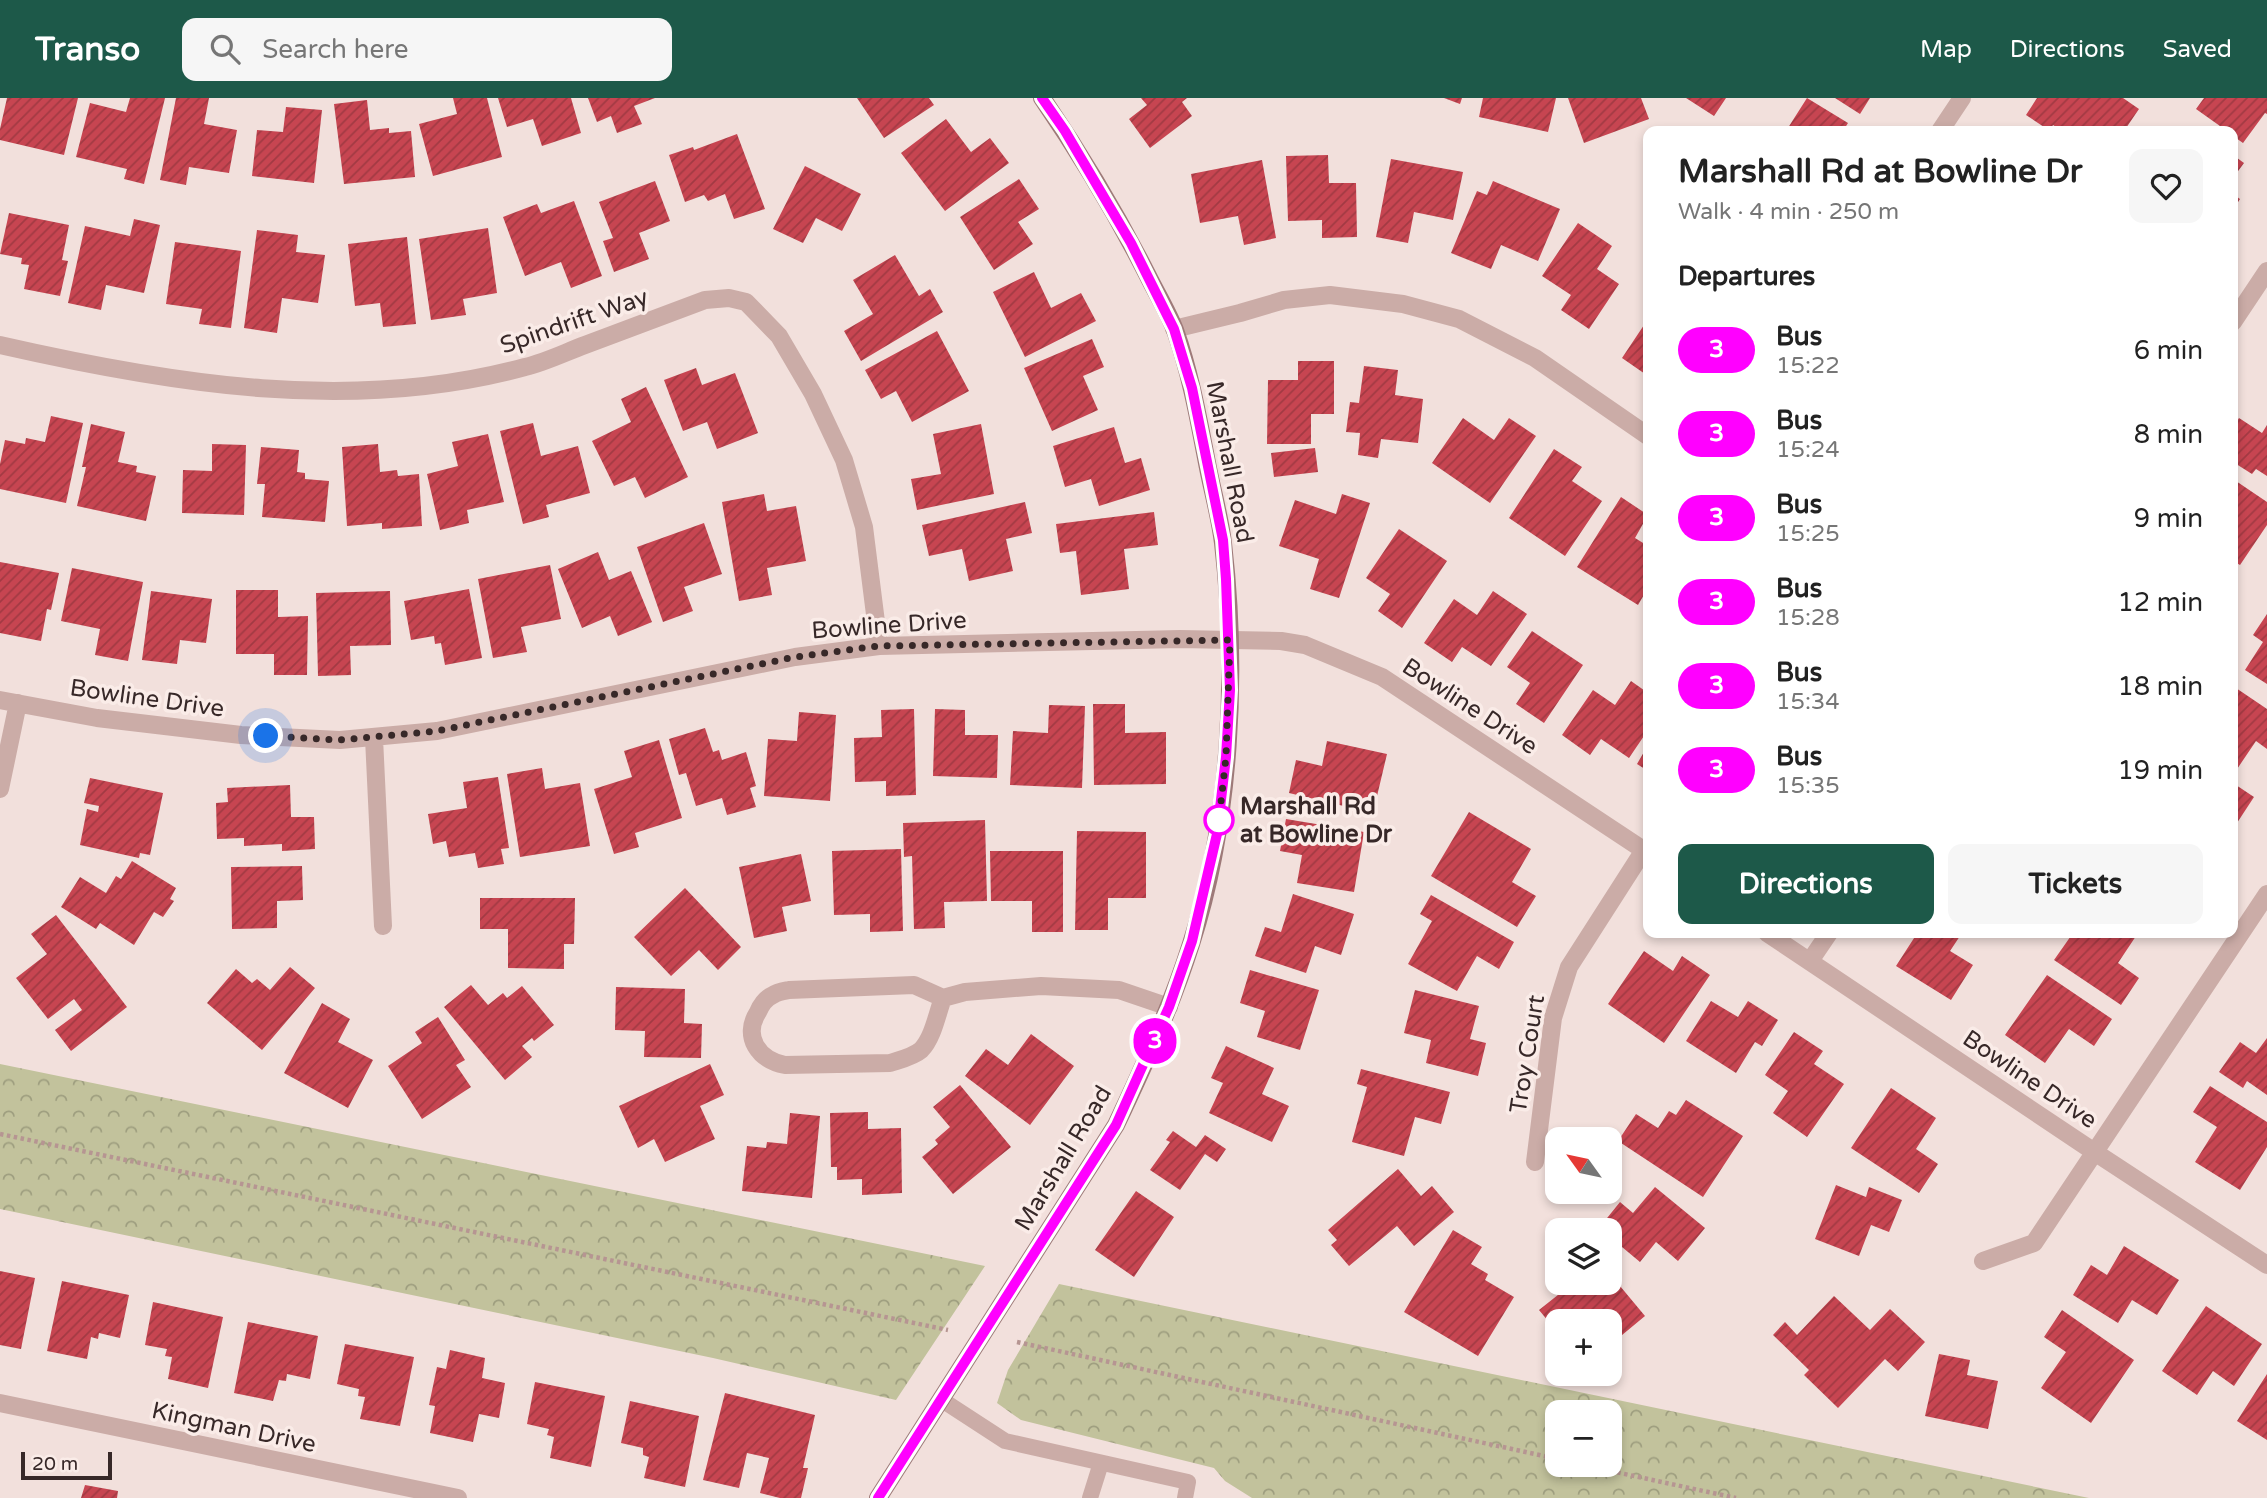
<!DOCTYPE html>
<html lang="en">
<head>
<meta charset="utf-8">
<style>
	body { margin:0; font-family:"Varela Round",sans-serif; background:#f6f6f6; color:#222; height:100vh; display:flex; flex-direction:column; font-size:26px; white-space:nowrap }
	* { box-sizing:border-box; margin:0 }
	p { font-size:23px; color:#767676 }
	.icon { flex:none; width:38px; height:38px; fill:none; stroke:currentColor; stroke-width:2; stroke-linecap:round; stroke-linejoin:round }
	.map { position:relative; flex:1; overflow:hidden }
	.details { position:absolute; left:1643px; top:28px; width:595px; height:812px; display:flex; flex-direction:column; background:#fff; border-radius:14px; box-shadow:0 4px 10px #0003 }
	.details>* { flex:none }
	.badge { padding:0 14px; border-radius:23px; font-size:24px; line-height:46px }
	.needle { width:46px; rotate:303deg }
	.fabs { position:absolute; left:1545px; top:1029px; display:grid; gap:14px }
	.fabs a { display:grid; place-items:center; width:77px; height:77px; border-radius:14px; background:#fff; box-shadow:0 4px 10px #0003; font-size:35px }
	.scale { position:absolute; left:21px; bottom:18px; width:91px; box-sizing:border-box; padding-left:7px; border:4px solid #372828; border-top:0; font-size:19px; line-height:24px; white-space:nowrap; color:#372828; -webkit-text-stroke:5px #faece8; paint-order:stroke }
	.you { position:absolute; width:35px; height:35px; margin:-18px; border:5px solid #fff; border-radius:50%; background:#1a73e8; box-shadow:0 0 0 10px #1a73e833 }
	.map>.badge { position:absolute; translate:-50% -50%; box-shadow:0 0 0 4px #fff }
	h2 { padding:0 35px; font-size:26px; line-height:63px }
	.round { display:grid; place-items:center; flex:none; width:74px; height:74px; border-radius:14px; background:#f6f6f6 }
	.overview { display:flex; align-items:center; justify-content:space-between; height:119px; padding:0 35px }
	h1 { font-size:33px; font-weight:700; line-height:52px }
	.cta { display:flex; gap:14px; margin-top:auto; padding:14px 35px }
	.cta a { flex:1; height:80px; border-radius:14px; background:#1d5949; color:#fff; font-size:28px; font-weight:700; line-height:80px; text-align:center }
	.cta a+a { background:#f6f6f6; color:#222 }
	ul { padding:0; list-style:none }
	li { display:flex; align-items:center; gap:21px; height:84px; padding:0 35px }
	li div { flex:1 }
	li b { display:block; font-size:26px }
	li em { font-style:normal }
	li .badge { min-width:77px; font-weight:700; text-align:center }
	header { display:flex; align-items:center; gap:42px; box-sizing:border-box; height:98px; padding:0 35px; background:#1d5949; color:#fff }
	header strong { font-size:33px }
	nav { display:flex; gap:38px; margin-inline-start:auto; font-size:24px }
	.search { width:490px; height:63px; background:#f6f6f6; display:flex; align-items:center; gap:18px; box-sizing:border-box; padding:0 24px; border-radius:14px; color:#767676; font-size:26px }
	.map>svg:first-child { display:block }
	.forest { fill:url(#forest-crowns); fill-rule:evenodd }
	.building { fill:url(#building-hatch) }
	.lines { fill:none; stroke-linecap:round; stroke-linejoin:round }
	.path { stroke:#b69592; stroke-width:4.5; stroke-dasharray:3.5 3.5; stroke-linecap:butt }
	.lane { stroke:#cbaca7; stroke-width:16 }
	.street { stroke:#cbaca7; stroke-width:18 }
	.secondary { stroke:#9e7a79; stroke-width:18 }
	.line-casing { stroke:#fff; stroke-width:16 }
	.line { stroke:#f0f; stroke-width:10 }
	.walk { stroke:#372828; stroke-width:7; stroke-dasharray:0 12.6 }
	.stop-dot { fill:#fff; stroke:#f0f; stroke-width:3.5 }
	.labels { text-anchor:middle; stroke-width:7; stroke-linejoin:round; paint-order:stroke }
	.street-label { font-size:24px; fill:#372828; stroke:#faece8 }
	.stop-label { font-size:24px; font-weight:bold; fill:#372828; stroke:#faece8; text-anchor:start }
</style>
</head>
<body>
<header>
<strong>Transo</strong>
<div class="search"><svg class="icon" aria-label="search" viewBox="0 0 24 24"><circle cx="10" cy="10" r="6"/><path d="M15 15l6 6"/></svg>Search here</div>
<nav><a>Map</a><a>Directions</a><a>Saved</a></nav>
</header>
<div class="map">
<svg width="2267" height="1400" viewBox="0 0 2267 1400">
	<defs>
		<pattern id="forest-crowns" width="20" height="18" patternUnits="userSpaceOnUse" patternTransform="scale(1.75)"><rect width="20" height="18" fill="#c2c29c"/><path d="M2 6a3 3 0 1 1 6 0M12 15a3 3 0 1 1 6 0" fill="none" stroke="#9e9e7f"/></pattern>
		<pattern id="building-hatch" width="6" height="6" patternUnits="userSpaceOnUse" patternTransform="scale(1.75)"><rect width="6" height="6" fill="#c74551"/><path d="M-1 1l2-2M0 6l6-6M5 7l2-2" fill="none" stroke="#a23a43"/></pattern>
	</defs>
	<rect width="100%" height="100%" fill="#f2e0dc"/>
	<path class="forest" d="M0,966L985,1168L896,1302L713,1260L0,1111Z
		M1059,1186L2089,1400H1252L1225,1383L1214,1370L1021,1322L997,1305L1008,1272ZM1558,1314H1610V1367H1558Z"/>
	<path class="building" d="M7,0H78L64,57L0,42V31Z
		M130,0H165L144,86L124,81L127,71L76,59L90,5L126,14Z
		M176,0H209L204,26L237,32L229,75L189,69L186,87L160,82Z
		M453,0H487L502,59L433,78L419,26L457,16Z
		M498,0H571L581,35L542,48L533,21L507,29Z
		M588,0H655L634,8L642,26L617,35L611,18L597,24Z
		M857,0H929L934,7L884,40Z
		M1141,0H1187L1182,4L1192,18L1150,50L1129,21L1147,7Z
		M1444,0H1462L1460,6Z
		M1483,0H1556L1548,34L1479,19Z
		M1568,0H1641L1649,21L1584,45Z
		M1686,0H1726L1714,18Z
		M1807,0L1848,25L1843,33H1786Z
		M1835,0H1870L1860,16Z
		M2037,0H2123L2139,11L2124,33H2062L2053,27L2050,33L2026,17Z
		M2204,0H2267V16L2265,15L2243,45L2233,38V33H2227L2196,11Z
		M367,2L370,32L389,30V35L411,33L415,79L344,86L334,6Z
		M286,9L322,12L314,85L252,78L257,32L283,34Z
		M946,21L971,54L990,40L1009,65L945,113L901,55Z
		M737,36L765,111L734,121L725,96L708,103L704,97L685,104L669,57L693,49L694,52Z
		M1328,57L1329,85H1356L1357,139L1322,140V122L1288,123L1286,58Z
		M2233,57L2244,65L2233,80Z
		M1391,61L1463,74L1453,122L1414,114L1408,145L1376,139Z
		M1262,62L1276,140L1244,147L1238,118L1200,125L1191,76Z
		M805,68L861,96L842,133L816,120L803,145L773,131Z
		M1019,81L1039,111L1018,124L1033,146L994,172L960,119Z
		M655,83L670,123L639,135L649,161L614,174L603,143L613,140L599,104Z
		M1493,83L1560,111L1538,163L1501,147L1491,171L1451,155L1477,93L1487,97Z
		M2233,96L2240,101L2233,112Z
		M574,103L602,178L571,190L561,164L525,178L503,119L537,106L541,115Z
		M9,115L69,127L62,162L68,163L60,198L24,191L29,167L21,166L22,160L0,156Z
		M134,121L160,127L144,195L106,187L101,212L68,205L85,128L130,138Z
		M1578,125L1612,148L1597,171L1619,186L1589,231L1561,212L1571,197L1542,178Z
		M488,130L497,195L463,201L466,217L431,222L419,141Z
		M257,132L298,137L296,154L325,157L318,205L282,200L277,235L244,230Z
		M407,139L416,226L383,229L380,205L355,208L348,146Z
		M175,144L241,153L231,230L199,226L202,211L166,206Z
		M895,157L919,198L930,191L943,214L861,263L844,233L873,216L853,182Z
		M1034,174L1051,210L1081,195L1096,223L1025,259L993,194Z
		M1648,221V278L1622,260Z
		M937,233L969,293L912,324L896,293L881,301L865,272Z
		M1092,241L1104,269L1083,278L1098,312L1052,333L1024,270Z
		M1298,263H1334V316H1311V346H1267L1268,282H1298Z
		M1364,268L1398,272L1395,297L1423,301L1418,345L1381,341L1378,360L1358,357L1360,335L1346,334L1350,304L1359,305Z
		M696,270L702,287L735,275L758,335L717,351L707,324L683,333L664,282Z
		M646,289L688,379L645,400L635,379L614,388L592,343L631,324L621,301Z
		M51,318L83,325L66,405L0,391V366L5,342L25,346L26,340L45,344Z
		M1463,320L1494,342L1509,320L1536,338L1490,405L1432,365Z
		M2239,320L2262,335L2267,327V378L2256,371L2252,376L2233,364V329Z
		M533,325L541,358L578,348L590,395L546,407L549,419L523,426L500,333Z
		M91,326L125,334L118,364L137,368L136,374L156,378L146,423L77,408L86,369H82Z
		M981,326L994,396L917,412L911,381L941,376L933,336Z
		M1114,329L1125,365L1141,360L1150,392L1099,408L1091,381L1065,389L1053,348Z
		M488,336L504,404L467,412L469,425L440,432L427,376L458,368L452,344Z
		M212,346L246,347L244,417L182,415L183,372L212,373Z
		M378,346L380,374L397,372L398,378L419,376L422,428L382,431V425L347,428L342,349Z
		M261,349L299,352L297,374L305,375V381L329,383L325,424L262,419L265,386H257Z
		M1315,350L1318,374L1274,379L1271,355Z
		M1554,351L1582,369L1572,383L1602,403L1565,458L1509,420Z
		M2233,381L2267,404V427L2240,467L2233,463Z
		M764,396L767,413L796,408L806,463L767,470L772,497L739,503L722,404Z
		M1342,396L1370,405L1339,500L1310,491L1319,461L1279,448L1295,402L1336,416Z
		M1621,399L1648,417L1635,440L1648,448V490L1638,507L1577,469Z
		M1025,404L1032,435L1006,441L1013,473L969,483L962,451L929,458L922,427Z
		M1154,414L1158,447L1124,451L1129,491L1081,497L1076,453L1060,455L1056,426Z
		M704,425L722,476L684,489L693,513L663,524L637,449Z
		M1399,431L1447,463L1402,530L1378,513L1390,496L1366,480Z
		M598,454L609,482L631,473L652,524L618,538L610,518L582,530L558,471Z
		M0,464L59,475L51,512L47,511L41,543L0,535Z
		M550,467L561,521L521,529L527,554L493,560L478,481Z
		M72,470L143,484L128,563L95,557L100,531L61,523Z
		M469,491L482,560L445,567L441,545L435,546L434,538L411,542L404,503Z
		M236,492H278V519L308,518L307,577H274V556H236Z
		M151,493L212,501L206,545L180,542L177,566L142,562Z
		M390,493L391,547L350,548L351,577L318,578L316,495Z
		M1493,493L1527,516L1491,568L1462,549L1452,564L1424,545L1454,501L1477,517Z
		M2267,516V586L2245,572L2263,544L2253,537Z
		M1532,533L1583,567L1544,625L1516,606L1530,585L1507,569Z
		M1631,583L1648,595V632L1629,660L1601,641L1590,657L1562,637L1593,592L1615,607Z
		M2233,588L2267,611V651L2256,643L2233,677Z
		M1093,606H1125V635L1166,634V686L1094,687Z
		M1049,607L1085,608L1082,690L1010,687L1013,633L1048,635Z
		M914,611L916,697L886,698V683L855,684L854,640L882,639L881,612Z
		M935,611L965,612V637H998L997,680L933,678Z
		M799,614L836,617L830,703L764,698L768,641L797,643Z
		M705,630L713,654L719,652L722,662L746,654L756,688L750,690L756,709L727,717L722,700L696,708L686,675L679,677L669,641Z
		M659,642L682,720L635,735L639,749L614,756L594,691L632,679L624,653Z
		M1327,643L1387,656L1373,715L1289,695L1296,662L1322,668Z
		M1648,647V673L1637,666Z
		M542,670L545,691L580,685L590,748L520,759L507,676Z
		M498,679L509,750L501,751L504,766L478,770L475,755L449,759L446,743L433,746L428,716L467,710L463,684Z
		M90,680L163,695L150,757L140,755L139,760L80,747L87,711L98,714L99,708L84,705Z
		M2233,685L2254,699L2233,731Z
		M290,687L291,719H314L315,751L282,753V746L244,748V740L217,741L216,705L228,704L227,690Z
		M1469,714L1531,751L1512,784L1536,798L1517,829L1431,778Z
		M1286,721L1364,734L1354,794L1297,785L1302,757L1280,753Z
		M985,722L987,803L944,804L945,830L914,831L912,758L904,759L903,725Z
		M1077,733L1146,734V800H1108V832H1075Z
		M901,751L903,833L870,834V816L834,817L832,753Z
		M990,753H1063V834H1032V803H991Z
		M801,756L811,803L782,809L787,833L754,840L739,769Z
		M132,763L176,790L170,801L174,803L163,819L154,814L134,847L100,825L96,831L61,809L80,779L106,795L116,778L121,781Z
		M302,768L303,802L277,803V830L232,831L231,769Z
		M685,790L741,849L718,872L699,852L671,878L634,839Z
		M1293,796L1354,816L1341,857L1315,848L1306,875L1255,858L1265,829L1281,834Z
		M1431,797L1514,844L1499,871L1477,858L1457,893L1408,866L1432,823L1420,816Z
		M480,800H575L574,846H564V871L508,870V831H480Z
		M56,817L127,909L71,953L55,932L82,912L74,901L48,921L16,880L47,856L31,836Z
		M1913,835H1962L1950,853L1973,867L1951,902L1896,868L1916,837Z
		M2073,835H2138L2118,865L2139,880L2121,907L2054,862Z
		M1644,853L1673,873L1682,858L1710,877L1664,945L1608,906Z
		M290,869L315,890L262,952L207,905L236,871L252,885L257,881L270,892Z
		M1250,872L1319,892L1300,952L1257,939L1265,913L1240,905Z
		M2047,877L2112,921L2094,948L2069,931L2045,965L2005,937Z
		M471,887L488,907L503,895L507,900L522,888L554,927L534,943L532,940L522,948L532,959L505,982L444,909Z
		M616,889L685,891L684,925L702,926L701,960L644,959L645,933L615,932Z
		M1415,892L1479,908L1470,941L1486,945L1478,978L1426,965L1431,942L1404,935Z
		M1711,903L1738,919L1748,903L1778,922L1762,948L1755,944L1736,975L1686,943Z
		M322,905L350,921L338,944L373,962L348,1010L284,975Z
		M438,919L465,962L456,967L471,989L422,1021L388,968L422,945L415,934Z
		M1794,934L1823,953L1814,966L1844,986L1807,1039L1773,1015L1788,993L1765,977Z
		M1031,936L1074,968L1030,1027L965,978L986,951L1008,967Z
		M2267,940V997L2247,983L2243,990L2219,974L2240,944L2256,955Z
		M1226,948L1274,970L1262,996L1289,1008L1272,1044L1209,1015L1223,985L1211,980Z
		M710,966L724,997L700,1008L715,1041L665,1064L654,1041L638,1050L619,1008Z
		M1361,971L1450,994L1441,1026L1415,1019L1404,1058L1352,1044L1367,989L1357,986Z
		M960,987L1011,1049L953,1096L922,1059L938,1046L935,1042L950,1029L933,1009Z
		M2210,988L2267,1024V1049L2240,1092L2195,1064L2217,1029L2193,1014Z
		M1891,990L1936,1020L1916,1051L1938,1066L1919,1095L1851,1050Z
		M1686,1002L1743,1038L1703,1099L1618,1043L1636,1016L1658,1030L1669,1013L1676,1017Z
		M868,1014V1031L901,1030L902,1095L862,1097V1081L837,1082V1069H831L830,1015Z
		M790,1015L820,1018L812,1100L742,1093L747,1048L766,1050L767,1044L787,1046Z
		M1173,1033L1196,1049L1205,1037L1226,1051L1217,1064L1205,1056L1180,1092L1150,1072L1170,1044L1166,1042Z
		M1398,1071L1421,1098L1432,1088L1454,1114L1414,1148L1397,1128L1349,1168L1331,1147L1337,1142L1328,1132Z
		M1836,1087L1866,1099L1869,1089L1902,1102L1889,1134L1871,1127L1859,1158L1815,1141Z
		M1655,1089L1705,1130L1678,1163L1656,1144L1640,1164L1610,1139V1132L1599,1130L1620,1104L1633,1115Z
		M1136,1093L1174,1119L1134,1179L1095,1152Z
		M1453,1132L1482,1149L1471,1166L1488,1176L1485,1182L1514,1199L1478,1258L1404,1214Z
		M2124,1148L2179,1182L2157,1217L2132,1202L2118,1225L2073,1197L2091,1167L2107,1177Z
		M0,1173L35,1180L21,1251L0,1247Z
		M1610,1176L1645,1218L1610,1247V1223H1558V1235L1539,1212L1573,1185H1610Z
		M62,1183L129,1197L120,1240L99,1235L98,1241L91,1239L87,1261L47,1253Z
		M1834,1198L1870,1232L1890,1211L1925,1244L1898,1273L1885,1261L1838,1310L1804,1277L1809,1272L1773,1237L1785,1224L1797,1237Z
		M153,1204L223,1219L208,1290L168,1281L172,1259L165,1258L167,1251L145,1247Z
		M2206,1208L2262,1246L2234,1288L2213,1273L2197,1297L2162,1273Z
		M2062,1212L2134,1262L2091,1325L2041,1290L2066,1254L2044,1239Z
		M248,1224L318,1238L310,1281L287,1276L286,1283L279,1282L273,1303L234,1295Z
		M345,1246L414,1259L400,1328L360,1321L365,1299L358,1298L359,1291L337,1286Z
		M450,1252L485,1260L482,1280L505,1285L499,1320L479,1316L473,1344L430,1335L435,1308L429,1307L437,1269L446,1271Z
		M1939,1256L1970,1262L1967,1277L1998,1283L1988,1331L1925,1318Z
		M2267,1276V1342L2237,1323Z
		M535,1284L605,1298L591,1369L550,1360L554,1339L547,1337L549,1331L527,1326Z
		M725,1295L815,1317L803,1370H808L801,1400H780L760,1395L769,1360L747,1355L739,1390L703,1382Z
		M630,1303L699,1318L685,1389L644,1380L649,1359L643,1357V1350L621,1345Z
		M85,1387L118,1393L117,1400H81Z"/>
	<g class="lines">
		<path class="path" d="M0,1036L948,1232
			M1017,1244L1558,1361
			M1583,1367L1736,1400"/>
		<path class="lane" d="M942,1302L1005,1343L1188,1384L1185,1400
			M1090,1400L1101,1365"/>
		<path class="street" d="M1940,33L1962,0
			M2233,224L2267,173
			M1174,231L1240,215L1284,202L1330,197L1403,206L1459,221L1535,260L1648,338
			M0,247C171,286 353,316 525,269C546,264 566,254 585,247C625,232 665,217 705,202L729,200L746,204L779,238L813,296L844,362L864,429L879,548
			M0,602L97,620L241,637L340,642L437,633L795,559L879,548L1180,541L1281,543L1305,547L1382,579L1648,755
			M374,640L383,828
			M0,691L18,605
			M1767,835L2096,1055L2267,1167
			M1810,863L1829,835
			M914,887L943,900C937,916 933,940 921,952C913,959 899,962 890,965L785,967C759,962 742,939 758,914C761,907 766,900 773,897C777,894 784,893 789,892Z
			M943,900L965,894L1041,888L1119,892L1169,909
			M1535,1064L1553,920L1569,869L1644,752
			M1983,1163L2034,1145L2267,796
			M0,1305L458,1400"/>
		<path class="secondary" d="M878,1400L1116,1027C1144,968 1171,909 1191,846C1231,722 1238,574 1223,445C1220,420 1213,395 1208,370C1199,324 1191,277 1175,232C1168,214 1157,196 1148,178C1117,117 1081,57 1042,0"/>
	</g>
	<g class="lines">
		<defs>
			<path id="line" d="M878,1400L1116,1027L1169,909L1192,843L1217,736L1226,659L1230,592L1226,481L1223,442L1192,290L1174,231L1131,145L1065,33L1042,0"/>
		</defs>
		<use href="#line" class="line-casing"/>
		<use href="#line" class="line"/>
		<path class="walk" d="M266,638L340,642L437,633L795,559L878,548L1230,542L1226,659L1219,722"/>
	</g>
	<circle class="stop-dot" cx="1219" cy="722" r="14"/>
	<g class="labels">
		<g class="street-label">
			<text transform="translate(574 223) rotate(-19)" y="8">Spindrift Way</text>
			<text transform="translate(1230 364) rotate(79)" y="8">Marshall Road</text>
			<text transform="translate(889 527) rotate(-4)" y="8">Bowline Drive</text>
			<text transform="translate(147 600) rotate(8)" y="8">Bowline Drive</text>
			<text transform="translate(1470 608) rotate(33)" y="8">Bowline Drive</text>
			<text transform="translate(1527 956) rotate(-81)" y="8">Troy Court</text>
			<text transform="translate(2030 981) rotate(34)" y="8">Bowline Drive</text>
			<text transform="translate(1063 1060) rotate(-59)" y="8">Marshall Road</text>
			<text transform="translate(234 1329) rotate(12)" y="8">Kingman Drive</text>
		</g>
		<g class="stop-label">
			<text x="1240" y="716">Marshall Rd<tspan x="1240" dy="28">at Bowline Dr</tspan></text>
		</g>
	</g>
</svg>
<div class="fabs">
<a><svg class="needle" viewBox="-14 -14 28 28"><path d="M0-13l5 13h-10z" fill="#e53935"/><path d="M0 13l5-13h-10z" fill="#767676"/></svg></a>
<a><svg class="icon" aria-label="layers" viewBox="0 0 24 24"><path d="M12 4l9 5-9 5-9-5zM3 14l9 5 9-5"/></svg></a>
<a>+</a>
<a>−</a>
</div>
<div class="scale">20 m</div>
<div class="you" style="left:266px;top:638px"></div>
<b class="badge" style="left:1155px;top:943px;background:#f0f;color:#fff">3</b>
<section class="details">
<div class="overview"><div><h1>Marshall Rd at Bowline Dr</h1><p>Walk · 4 min · 250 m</p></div><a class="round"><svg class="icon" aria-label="heart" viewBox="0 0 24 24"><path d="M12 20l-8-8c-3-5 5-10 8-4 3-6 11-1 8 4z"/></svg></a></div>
<h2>Departures</h2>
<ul>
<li><span class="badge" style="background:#f0f;color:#fff">3</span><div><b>Bus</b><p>15:22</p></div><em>6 min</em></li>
<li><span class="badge" style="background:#f0f;color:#fff">3</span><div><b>Bus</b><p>15:24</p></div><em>8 min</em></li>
<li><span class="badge" style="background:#f0f;color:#fff">3</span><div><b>Bus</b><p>15:25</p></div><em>9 min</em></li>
<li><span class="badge" style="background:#f0f;color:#fff">3</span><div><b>Bus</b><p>15:28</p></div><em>12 min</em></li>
<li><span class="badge" style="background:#f0f;color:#fff">3</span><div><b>Bus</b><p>15:34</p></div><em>18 min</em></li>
<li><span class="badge" style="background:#f0f;color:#fff">3</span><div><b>Bus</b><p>15:35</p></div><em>19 min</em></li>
</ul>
<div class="cta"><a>Directions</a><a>Tickets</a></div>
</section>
</div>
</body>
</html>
